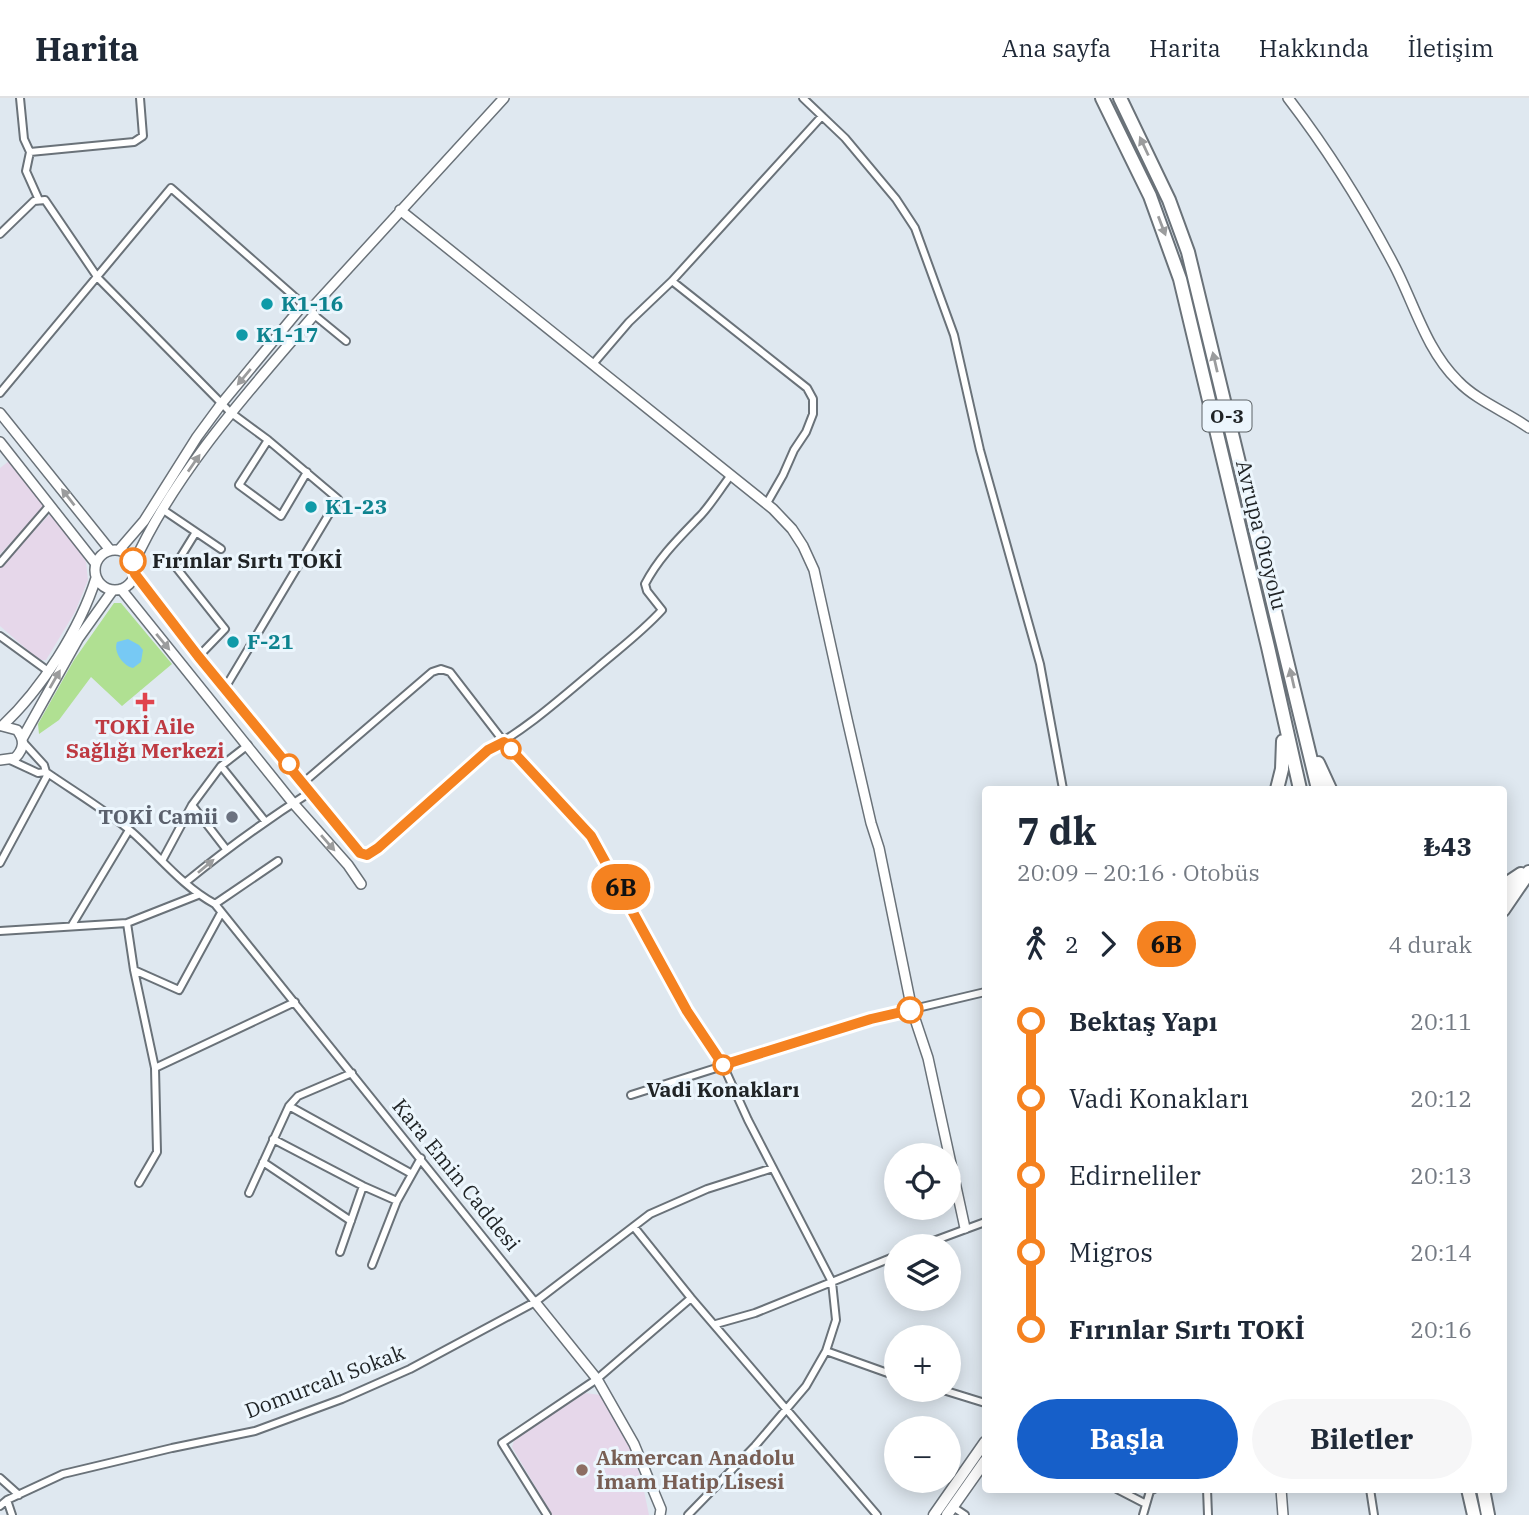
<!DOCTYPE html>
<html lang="tr">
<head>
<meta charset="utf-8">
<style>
	body { margin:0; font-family:"IBM Plex Serif",serif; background:#f6f6f7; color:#1f2937; height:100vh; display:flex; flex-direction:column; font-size:26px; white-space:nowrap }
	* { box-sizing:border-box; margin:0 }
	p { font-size:23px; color:#747a83 }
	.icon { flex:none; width:38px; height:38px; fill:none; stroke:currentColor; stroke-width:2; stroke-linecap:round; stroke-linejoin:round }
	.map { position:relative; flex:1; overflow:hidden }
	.sheet { position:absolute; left:982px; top:688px; width:525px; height:707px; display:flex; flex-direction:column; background:#fff; border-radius:7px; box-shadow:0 4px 18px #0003 }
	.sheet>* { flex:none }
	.badge { padding:0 14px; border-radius:23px; font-size:24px; line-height:46px }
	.fabs { position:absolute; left:884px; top:1045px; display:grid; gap:14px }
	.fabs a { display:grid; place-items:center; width:77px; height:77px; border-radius:50%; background:#fff; box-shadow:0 4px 18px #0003; font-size:35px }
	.map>.badge { position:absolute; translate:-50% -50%; box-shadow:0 0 0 4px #fff }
	.legs { display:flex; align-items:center; gap:10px; height:77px; padding:0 35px; font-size:23px }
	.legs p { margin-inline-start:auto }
	.overview { display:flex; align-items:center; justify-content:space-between; height:119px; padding:0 35px }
	h1 { font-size:38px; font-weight:700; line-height:52px }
	.primary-button { display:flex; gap:14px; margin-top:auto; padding:14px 35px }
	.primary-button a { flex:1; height:80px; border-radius:42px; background:#165fc9; color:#fff; font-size:28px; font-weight:700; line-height:80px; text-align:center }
	.primary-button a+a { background:#f6f6f7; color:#1f2937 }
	ul { padding:0 35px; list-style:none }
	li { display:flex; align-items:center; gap:24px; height:77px; font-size:26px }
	li i { display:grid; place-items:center; width:10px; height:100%; margin:0 9px; background:currentColor }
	li i::after { content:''; width:18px; height:18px; margin:-9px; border:5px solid; border-radius:50%; background:#fff }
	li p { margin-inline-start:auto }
	li:first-child i { background:linear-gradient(#0000 50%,currentColor 0) }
	li:last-child i { background:linear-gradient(currentColor 50%,#0000 0) }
	header { display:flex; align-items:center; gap:42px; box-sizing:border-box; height:98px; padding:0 35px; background:#fff; border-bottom:2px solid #e0e1e3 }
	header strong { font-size:33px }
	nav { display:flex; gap:38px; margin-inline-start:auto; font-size:24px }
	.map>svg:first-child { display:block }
	.education { fill:#e6d7ea }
	.green { fill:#b0e092 }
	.water { fill:#77c9f4 }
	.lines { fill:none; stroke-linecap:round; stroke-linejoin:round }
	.street-casing { stroke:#6a7279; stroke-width:10 }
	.secondary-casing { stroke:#6a7279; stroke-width:12 }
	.primary-casing { stroke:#6a7279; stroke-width:13 }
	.highway-casing { stroke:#6a7279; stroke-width:16 }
	.street { stroke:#fff; stroke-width:6 }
	.secondary { stroke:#fff; stroke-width:9 }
	.primary { stroke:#fff; stroke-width:10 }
	.highway { stroke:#fff; stroke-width:12 }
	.oneway { fill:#9b9c9d }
	.line-1-casing { stroke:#fff; stroke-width:16 }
	.line-1 { stroke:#f58220; stroke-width:10 }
	.culture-dot { fill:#0f9aa8; stroke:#ecf6fd; stroke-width:2.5 }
	.stop-1-dot { fill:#fff; stroke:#f58220; stroke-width:3.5 }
	.health-dot { fill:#e0444e; stroke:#ecf6fd; stroke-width:2.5 }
	.worship-dot { fill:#6b7280; stroke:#ecf6fd; stroke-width:2.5 }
	.education-dot { fill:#8d6e63; stroke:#ecf6fd; stroke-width:2.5 }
	.labels { text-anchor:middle; stroke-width:6; stroke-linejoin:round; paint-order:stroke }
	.shield { fill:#ecf6fd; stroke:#5d6366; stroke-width:2 }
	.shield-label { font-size:19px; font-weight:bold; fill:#202426 }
	.culture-label { font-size:21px; font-weight:bold; fill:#0d838f; stroke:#ecf6fd; text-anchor:start }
	.street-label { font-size:21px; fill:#202426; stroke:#ecf6fd }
	.stop-label { font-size:21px; font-weight:bold; fill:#202426; stroke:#ecf6fd; text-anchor:start }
	.health-label { font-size:21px; font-weight:bold; fill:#be3a42; stroke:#ecf6fd }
	.worship-label { font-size:21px; font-weight:bold; fill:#5b616d; stroke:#ecf6fd; text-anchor:end }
	.education-label { font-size:21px; font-weight:bold; fill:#785e54; stroke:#ecf6fd; text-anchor:start }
</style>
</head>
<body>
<header>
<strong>Harita</strong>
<nav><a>Ana sayfa</a><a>Harita</a><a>Hakkında</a><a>İletişim</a></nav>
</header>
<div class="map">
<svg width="1529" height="1417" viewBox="0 0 1529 1417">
	<rect width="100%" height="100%" fill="#dfe8f0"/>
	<path class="education" d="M9,363L46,408L0,456V370Z
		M50,416H56L86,464L88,482L75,514L46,562H39L0,528V469Z
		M585,1295L601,1297L621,1329L633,1355L643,1388L649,1417H552L512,1349L515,1340Z"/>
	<path class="green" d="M114,505H121L172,566L122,608L91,579L59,622L39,636L38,626L74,562Z"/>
	<path class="water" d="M128,541L139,547L143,552L141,564L133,570C123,568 113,554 117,544Z"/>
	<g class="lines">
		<defs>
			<path id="street" d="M20,0L24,41L30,54L26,73L39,102
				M803,0L845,40L896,101L915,130L954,237L980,352L1040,566L1063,691
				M30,54L134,44L143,38L140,0
				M0,136L34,103L45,102L98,180L230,314L268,342L338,401L225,590
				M672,183L807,290L813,301V316L806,334L794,352L783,377L767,405
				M313,216L346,243
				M593,266L629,224L672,183L822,18
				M0,295L171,90L305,208
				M268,342L239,387L281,418L307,374
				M162,411L221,451
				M196,434L175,468L225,531L199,558
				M0,465L50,407
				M0,538L48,573
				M23,644L44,667L46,674
				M10,662L38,675L46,674C75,694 105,712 132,734C159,758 183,789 215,806L535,1204
				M221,668L265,723
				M304,684L432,574L441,571L450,574L504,644L591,738L686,913L723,967L748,1022L832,1184L836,1222L826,1253L806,1288L755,1348L688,1417
				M192,707L226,751
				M360,755L367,757L378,750L488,652C527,631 562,599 597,570C619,551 642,534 662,512L647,493L645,486C659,459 680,439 701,417C712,405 721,390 731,377
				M163,761L192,707L221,668L248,647
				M0,765L48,676
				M186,784C226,751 268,721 312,693
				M215,806L278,763
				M127,825L134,872L155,970L157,1054L139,1085
				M72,827L129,732
				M0,833L127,825L198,797
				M134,872L179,892L221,815
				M155,970L295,904
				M631,997L871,921L985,894
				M289,1008L412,1076
				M273,1041L363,1088L397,1103
				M263,1064L351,1123
				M249,1095L289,1008L298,998L352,975
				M634,1129L691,1200L877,1417
				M920,1148L985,1124
				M340,1154L363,1088
				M372,1167L397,1103L421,1060
				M716,1226L755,1215L896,1158
				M826,1253L896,1278
				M943,1292L985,1305
				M0,1380L19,1397
				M1117,1391L1146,1406
				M1207,1391L1208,1417
				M1370,1391L1374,1417
				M7,1402L12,1417
				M0,1408L7,1402L63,1376L172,1350L255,1333L342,1301L410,1271L535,1204L650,1116L707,1091L773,1070
				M953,1409L965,1417
				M547,1417L502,1345L597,1281L691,1200
				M1143,1417L1150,1393L1154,1391"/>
			<path id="secondary" d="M1288,0C1328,52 1363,108 1394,167C1414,205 1426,252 1458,283C1477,303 1507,314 1529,330
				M400,112L773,411L792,431L803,448L814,472L847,621L871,725L879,750L912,912L928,960L965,1130
				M311,211L504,0
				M0,315L110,452
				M0,344L96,466
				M119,452L144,423L197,339L222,305L303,207
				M95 472a20 20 0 1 1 40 0a20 20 0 1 1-40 0Z
				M134,465C175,374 249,293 314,217
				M135,476L199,558L360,755
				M121,491L293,705L348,767L361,786
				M2,628C41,592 80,531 96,480
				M22,641L78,541L113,492
				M0,662L15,660C24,651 25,642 17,632L2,628
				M535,1204L597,1281L634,1346L661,1411L660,1417
				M1281,1391L1283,1417"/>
			<path id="primary" d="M1503,797L1514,784
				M934,1417L985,1344
				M947,1417L985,1363"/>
			<path id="highway" d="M1102,0L1150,98L1180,181L1268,549L1300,691
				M1120,0L1169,102L1188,154L1318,691
				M1318,665L1330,691
				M1277,691L1282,671L1283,643
				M1503,788L1521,776
				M1503,812L1529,774
				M1468,1391L1474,1417
				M1483,1391L1488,1417"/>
		</defs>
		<use href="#street" class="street-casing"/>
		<use href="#secondary" class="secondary-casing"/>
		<use href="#primary" class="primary-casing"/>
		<use href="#highway" class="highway-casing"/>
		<use href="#street" class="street"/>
		<use href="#secondary" class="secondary"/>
		<use href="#primary" class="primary"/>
		<use href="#highway" class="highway"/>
	</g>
	<defs><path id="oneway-solid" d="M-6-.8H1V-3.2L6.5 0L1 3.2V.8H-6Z" transform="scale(1.75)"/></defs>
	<g class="oneway">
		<use href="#oneway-solid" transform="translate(1144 48) rotate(-115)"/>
		<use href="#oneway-solid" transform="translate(1162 128) rotate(69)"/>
		<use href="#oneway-solid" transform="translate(1215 264) rotate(-103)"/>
		<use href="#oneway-solid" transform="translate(244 279) rotate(130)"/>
		<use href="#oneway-solid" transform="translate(194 365) rotate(-55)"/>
		<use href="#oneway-solid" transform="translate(68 399) rotate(-128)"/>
		<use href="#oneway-solid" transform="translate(163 544) rotate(50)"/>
		<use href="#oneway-solid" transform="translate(1292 580) rotate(-103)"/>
		<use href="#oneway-solid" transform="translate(55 581) rotate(-60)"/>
		<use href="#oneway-solid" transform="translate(328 745) rotate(49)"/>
		<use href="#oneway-solid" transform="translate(206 768) rotate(-40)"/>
	</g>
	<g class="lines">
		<defs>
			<path id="line-1" d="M133,463L135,476L198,558L360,755L367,757L378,750L488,652L504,644L591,738L687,913L723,967L871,921L910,912"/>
		</defs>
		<use href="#line-1" class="line-1-casing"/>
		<use href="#line-1" class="line-1"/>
	</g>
	<g class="culture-dot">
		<circle cx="267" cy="206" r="7"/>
		<circle cx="242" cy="237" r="7"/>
		<circle cx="311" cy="409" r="7"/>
		<circle cx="233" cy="544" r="7"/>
	</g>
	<g class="stop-1-dot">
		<circle cx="133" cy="463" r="12"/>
		<circle cx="511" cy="651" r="9"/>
		<circle cx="289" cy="666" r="9"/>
		<circle cx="910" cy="912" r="12"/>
		<circle cx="723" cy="967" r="9"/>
	</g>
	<path class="health-dot" d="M141.5 593.5h7v7h7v7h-7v7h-7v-7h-7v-7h7z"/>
	<circle class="worship-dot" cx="232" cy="719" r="7"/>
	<circle class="education-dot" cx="582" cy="1372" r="7"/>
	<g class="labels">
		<rect class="shield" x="1202.5" y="302.5" width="49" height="31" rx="5"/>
		<g class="shield-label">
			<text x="1227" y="325">O-3</text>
		</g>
		<g class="culture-label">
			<text x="281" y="213">K1-16</text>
			<text x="256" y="244">K1-17</text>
			<text x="325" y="416">K1-23</text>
			<text x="247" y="551">F-21</text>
		</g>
		<g class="street-label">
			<text transform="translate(1261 437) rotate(76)" y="7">Avrupa Otoyolu</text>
			<text transform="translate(456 1077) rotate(51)" y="7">Kara Emin Caddesi</text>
			<text transform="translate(325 1284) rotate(-21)" y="7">Domurcalı Sokak</text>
		</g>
		<g class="stop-label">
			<text x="152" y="470">Fırınlar Sırtı TOKİ</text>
			<text x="723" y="999" text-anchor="middle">Vadi Konakları</text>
		</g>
		<g class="health-label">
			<text x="145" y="636">TOKİ Aile<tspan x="145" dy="24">Sağlığı Merkezi</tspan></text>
		</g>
		<g class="worship-label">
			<text x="218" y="726">TOKİ Camii</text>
		</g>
		<g class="education-label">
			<text x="596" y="1367">Akmercan Anadolu<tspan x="596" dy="24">İmam Hatip Lisesi</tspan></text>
		</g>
	</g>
</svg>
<div class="fabs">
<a><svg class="icon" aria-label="locate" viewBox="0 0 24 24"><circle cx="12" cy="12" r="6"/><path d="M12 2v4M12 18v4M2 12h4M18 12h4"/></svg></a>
<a><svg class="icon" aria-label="layers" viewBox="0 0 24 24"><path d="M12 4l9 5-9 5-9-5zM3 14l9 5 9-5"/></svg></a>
<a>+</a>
<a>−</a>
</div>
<b class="badge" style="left:621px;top:789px;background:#f58220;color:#111">6B</b>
<section class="sheet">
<div class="overview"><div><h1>7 dk</h1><p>20:09 – 20:16 · Otobüs</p></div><b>₺43</b></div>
<div class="legs"><svg class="icon" aria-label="walk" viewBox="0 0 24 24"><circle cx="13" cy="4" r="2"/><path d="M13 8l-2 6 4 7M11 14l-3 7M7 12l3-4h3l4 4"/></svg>2<svg class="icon" aria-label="forward" viewBox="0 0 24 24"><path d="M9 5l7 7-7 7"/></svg><b class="badge" style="background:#f58220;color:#111">6B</b><p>4 durak</p></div>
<ul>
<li><i style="color:#f58220"></i><b>Bektaş Yapı</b><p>20:11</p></li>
<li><i style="color:#f58220"></i><span>Vadi Konakları</span><p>20:12</p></li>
<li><i style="color:#f58220"></i><span>Edirneliler</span><p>20:13</p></li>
<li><i style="color:#f58220"></i><span>Migros</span><p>20:14</p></li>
<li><i style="color:#f58220"></i><b>Fırınlar Sırtı TOKİ</b><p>20:16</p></li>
</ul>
<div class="primary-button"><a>Başla</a><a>Biletler</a></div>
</section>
</div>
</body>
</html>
